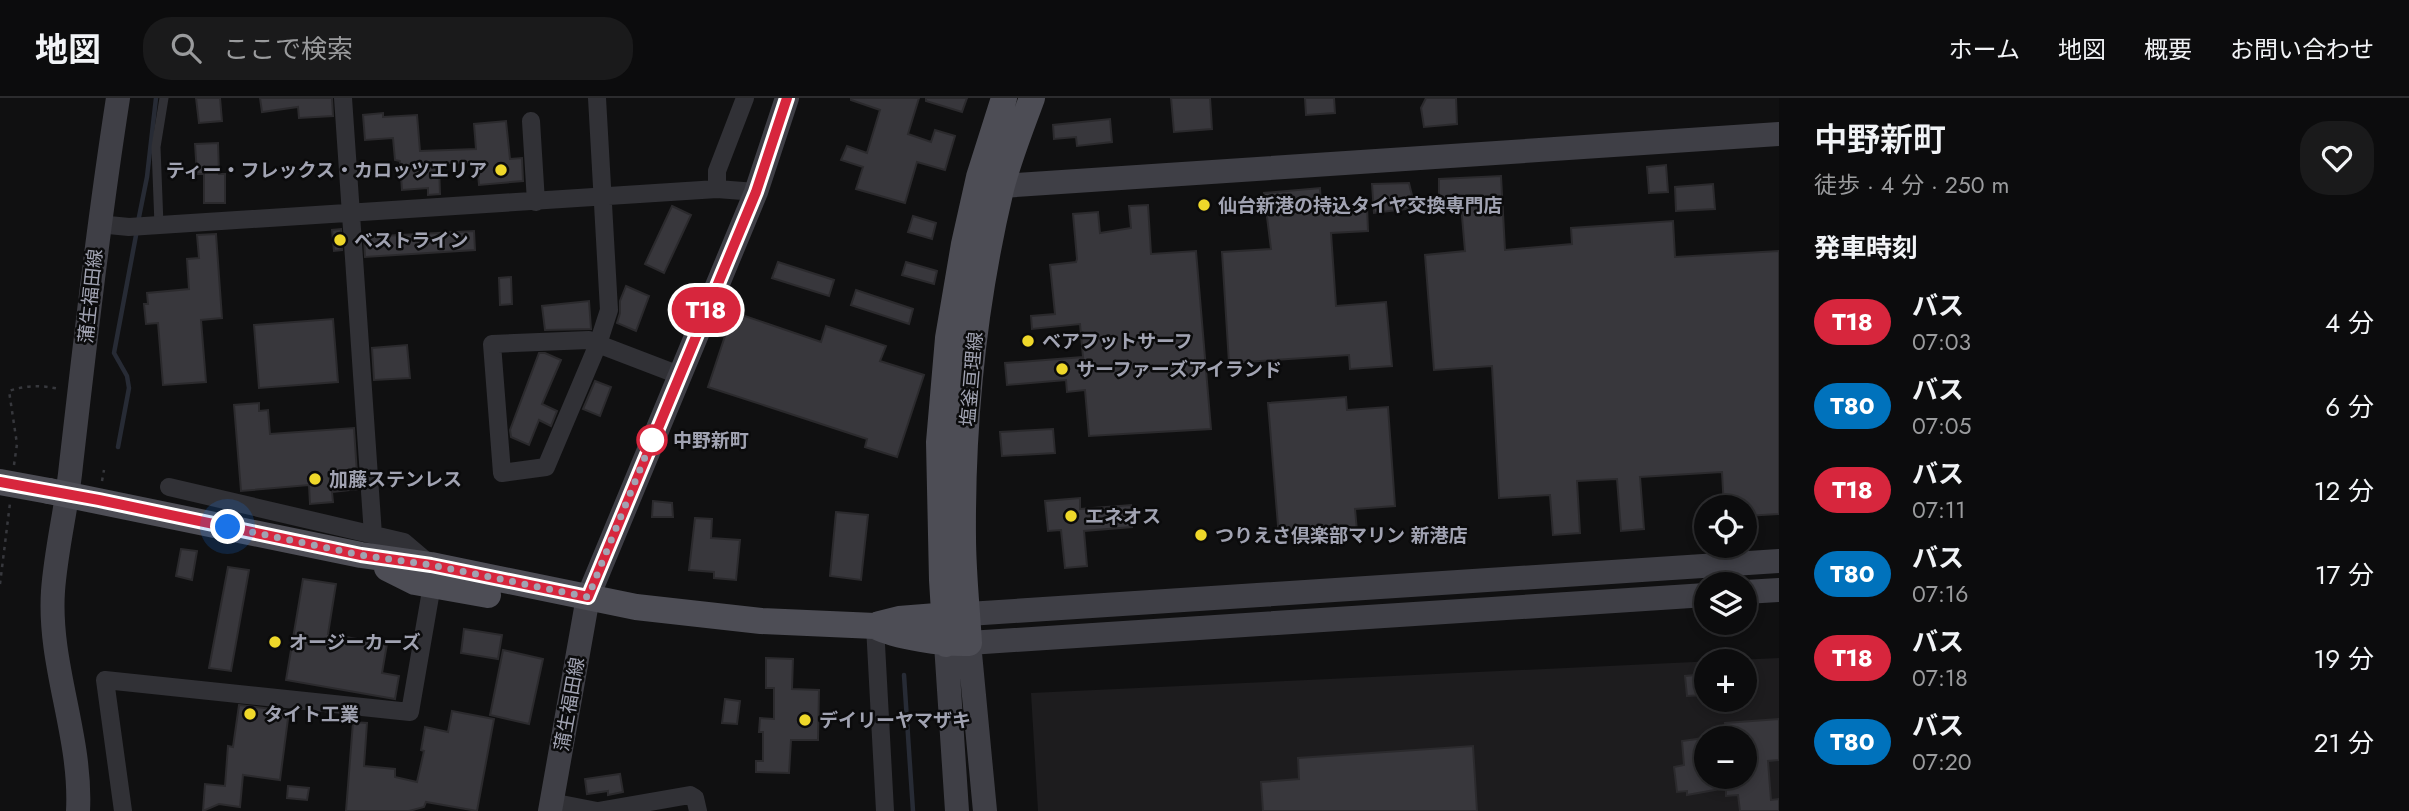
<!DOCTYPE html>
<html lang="ja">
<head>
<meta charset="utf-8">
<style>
	body { margin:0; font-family:Jost,"Noto Sans JP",sans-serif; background:#1a1a1b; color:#f1f3f6; height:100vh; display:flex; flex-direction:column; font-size:26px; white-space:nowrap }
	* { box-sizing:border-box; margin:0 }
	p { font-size:23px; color:#9a9b9d }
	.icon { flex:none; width:38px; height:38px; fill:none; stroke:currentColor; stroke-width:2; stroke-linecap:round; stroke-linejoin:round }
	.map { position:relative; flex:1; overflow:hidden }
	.side { display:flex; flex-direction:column; background:#0c0c0d; width:630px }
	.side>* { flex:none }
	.badge { padding:0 14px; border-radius:23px; font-size:24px; line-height:46px }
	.tools { position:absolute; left:1694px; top:397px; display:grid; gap:14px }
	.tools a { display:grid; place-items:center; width:63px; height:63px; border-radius:50%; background:#0c0c0d; box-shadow:0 4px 10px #0003,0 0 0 2px #2c2c2e; font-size:35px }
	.you { position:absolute; width:35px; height:35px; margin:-18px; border:5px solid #fff; border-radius:50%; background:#1a73e8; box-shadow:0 0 0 10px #1a73e833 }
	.map>.badge { position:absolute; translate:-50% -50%; box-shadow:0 0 0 4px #fff }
	h2 { padding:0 35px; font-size:26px; line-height:63px }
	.round { display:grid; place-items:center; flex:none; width:74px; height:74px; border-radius:28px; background:#1a1a1b }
	.headline { display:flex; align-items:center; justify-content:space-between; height:119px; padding:0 35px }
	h1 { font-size:33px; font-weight:600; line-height:52px }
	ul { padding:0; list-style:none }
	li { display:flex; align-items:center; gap:21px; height:84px; padding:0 35px }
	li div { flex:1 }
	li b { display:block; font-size:26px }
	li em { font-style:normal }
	li .badge { min-width:77px; font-weight:700; text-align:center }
	header { display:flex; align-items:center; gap:42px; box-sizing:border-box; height:98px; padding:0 35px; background:#0c0c0d; border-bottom:2px solid #2c2c2e }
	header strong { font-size:33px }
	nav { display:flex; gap:38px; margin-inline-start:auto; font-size:24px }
	.search { width:490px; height:63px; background:#1a1a1b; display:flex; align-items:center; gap:18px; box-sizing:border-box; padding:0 24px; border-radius:28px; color:#9a9b9d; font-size:26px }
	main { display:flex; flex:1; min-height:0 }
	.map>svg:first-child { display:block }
	.built { fill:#1d1c1e; fill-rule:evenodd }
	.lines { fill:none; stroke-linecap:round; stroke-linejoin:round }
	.stream { stroke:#272b35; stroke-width:4.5 }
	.building { fill:#38373c; stroke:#2b2a2d; stroke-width:2 }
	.path { stroke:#37383d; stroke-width:2.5; stroke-dasharray:3.5 5; stroke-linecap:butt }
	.lane { stroke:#313136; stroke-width:9 }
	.street { stroke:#313136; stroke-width:18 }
	.secondary { stroke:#3f3f46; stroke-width:24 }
	.primary { stroke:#4d4d55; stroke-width:26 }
	.primary-bridge { stroke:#4d4d55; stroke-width:26 }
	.line-casing { stroke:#fff; stroke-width:16 }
	.line { stroke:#d7263d; stroke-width:10 }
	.walk { stroke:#a1a3b2; stroke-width:7; stroke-dasharray:0 12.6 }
	.poi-dot { fill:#efd82a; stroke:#0b0b0c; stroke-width:2.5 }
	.stop-dot { fill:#fff; stroke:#d7263d; stroke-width:3.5 }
	.labels { text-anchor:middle; stroke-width:5; stroke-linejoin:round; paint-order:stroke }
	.poi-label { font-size:19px; font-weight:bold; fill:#a1a3b2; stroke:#0b0b0c; text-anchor:start }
	.street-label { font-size:19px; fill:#a1a3b2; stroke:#0b0b0c }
	.stop-label { font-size:19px; font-weight:bold; fill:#a1a3b2; stroke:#0b0b0c; text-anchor:start }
</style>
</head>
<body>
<header>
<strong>地図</strong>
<div class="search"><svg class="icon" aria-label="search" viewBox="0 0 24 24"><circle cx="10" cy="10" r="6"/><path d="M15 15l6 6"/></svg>ここで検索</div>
<nav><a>ホーム</a><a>地図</a><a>概要</a><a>お問い合わせ</a></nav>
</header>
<main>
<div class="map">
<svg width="1779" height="713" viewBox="0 0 1779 713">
	<rect width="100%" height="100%" fill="#101011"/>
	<path class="built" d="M1779,560V713H1038L1031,595ZM1706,564H1745V602H1706ZM1706,640H1745V679H1706Z"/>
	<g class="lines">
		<path class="stream" d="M138,124L147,79L156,0
			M118,349L129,290L127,278L114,255L137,132
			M904,577L913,713"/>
	</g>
	<path class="building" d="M196,0H220L222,23L199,25Z
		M260,0H332L333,18L299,20L298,9L262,14Z
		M851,0H919L908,36L931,44L935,32L955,38L945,72L917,64L905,105L856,91L863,69L841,62L847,48L867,55L880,12L851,2Z
		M926,0H967L962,14L926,3Z
		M1171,0H1210L1212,31L1174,34Z
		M1305,0H1334L1335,15L1306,17Z
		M1426,0H1456L1457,26L1424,29L1421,10Z
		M383,15V19L417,17L420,53L476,51L474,26L506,23L510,61L522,60L523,83L479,87L477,64L443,65L439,67L440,96L428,97V90L402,92L400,63L395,62L393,40L365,42L363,17Z
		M1110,21L1112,44L1077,48L1076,39L1054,41L1053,27Z
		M218,45L219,76H225V105H204V76H197L195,46Z
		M1666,67L1668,94L1649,95L1647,69Z
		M1501,78L1505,152L1572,146L1571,130L1673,123L1675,159L1779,153V416L1745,418V410H1724L1722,374L1640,379L1644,431L1621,433L1617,381L1577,383L1580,435L1553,437L1550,397L1499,400L1492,268L1434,272L1425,157L1465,153L1461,107L1439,108V81Z
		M1409,85L1415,110L1374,115L1372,86Z
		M1713,86L1715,111L1676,113L1675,89Z
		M1320,90L1321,110L1367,108L1368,133L1331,135L1336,208L1386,204L1392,268L1350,271L1349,257L1229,265L1222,154L1271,151L1264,95Z
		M1148,107L1151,156L1196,153L1211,331L1089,338L1085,292L1067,294L1066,282L1007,287L1005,265L1083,259L1080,226L1032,231L1031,218L1055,216L1050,167L1076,164L1077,161L1073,116L1098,114L1100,135L1131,130L1129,108Z
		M672,108L691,117L664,175L645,166Z
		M913,118L936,125L932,141L908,134Z
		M341,131L342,152L334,153L332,132Z
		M474,133L475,152L365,159L364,139Z
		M216,136L222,220L201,222L206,284L163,287L158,225L146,226L144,206H148L147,195L189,191L187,161L199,160L197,137Z
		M778,164L834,182L829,198L772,180Z
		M906,164L937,173L934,186L902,177Z
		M511,179L512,206L500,207L499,180Z
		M626,188L649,198L636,233L617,225L620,215V203Z
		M856,192L913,211L909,226L851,207Z
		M589,203L591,231L545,232L542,208Z
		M733,214L821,244L826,228L886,248L880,263L924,277L897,359L865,349L867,341L708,289Z
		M333,221L338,284L259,290L254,227Z
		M407,247L410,280L374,282L372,250Z
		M539,255H545L561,262L542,306L557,313L551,328L539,322L529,347L511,339L510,332Z
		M595,283L611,289L600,318L583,311Z
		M1346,299L1347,312L1388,309L1395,408L1355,411L1357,433L1279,440L1268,305Z
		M259,305V313L268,312L270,336L354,330L358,391L332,394L333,404L310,406L309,387L241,393L234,307Z
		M1053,331L1055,355L1002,358L1000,334Z
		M1080,400V411L1131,407L1132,429L1084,433L1087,468L1065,470L1061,432L1048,433L1045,403Z
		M653,403L672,405L673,419H652Z
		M836,414L868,417L861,482L830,478Z
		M695,420L712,421L711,440L740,442L736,482L714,480V474L689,472Z
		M181,451L197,453L192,482L176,478Z
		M228,469L249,472L231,573L209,570Z
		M303,481L336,486L328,536L387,546L382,575L399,578L395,601L286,582Z
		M464,531L502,537L498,561L461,555Z
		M503,552L543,561L529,626L490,617Z
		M766,560L793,561L792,591L819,592L818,642H791L789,675L756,674V663H763V634H759L760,620L774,621V590H766Z
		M1706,576V597L1687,598L1685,578Z
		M725,601L740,603L737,626L722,625Z
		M239,607L289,613L280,682L243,677L240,709L219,706L203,713L205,686L225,688L228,648L233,649Z
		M452,613L494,621L477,713L426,704L424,709L409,713H346L353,624L367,625L364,668L395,671V679L417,684L424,653L421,652L425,629L448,634Z
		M1779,621V662L1768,663L1771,702L1779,701V713H1740L1738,697L1726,698V690L1687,697V693L1677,694L1674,669L1684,667L1682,643L1704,640L1705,679H1745V640H1727L1725,625Z
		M1473,648L1477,713H1263L1261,684L1299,681L1298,660Z
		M620,676L623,694L608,697V693L587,696L585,681Z
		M288,688L309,690L307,702L287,700Z"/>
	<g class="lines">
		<path class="path" d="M14,367L17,346L9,293C26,287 41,287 59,291
			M102,383L104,372
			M0,486L10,405"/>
		<path class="lane" d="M159,127L156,49L164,0"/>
		<path class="street" d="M343,0L373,437
			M597,0L609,212L598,246L546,369L502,375L492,246L589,242L598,246L679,277
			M531,23L536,104
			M717,91V73L745,0
			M98,126L129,129L717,91L756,94
			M169,389L404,444L431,467
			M875,528L885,713
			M551,704L597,713
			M123,713L105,582L410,614L432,487
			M598,713L690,697L695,700L698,713"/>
		<path class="secondary" d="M1002,88L1779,36
			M1745,494L1779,492
			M968,516L1779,463
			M946,546L957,713
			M78,713C82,638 48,567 53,493C56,451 67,409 71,367C85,245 99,122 118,0
			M550,713L588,499L756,94L787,0
			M985,713L969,545L1706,497"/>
		<path class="primary" d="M49,393L361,457L431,467L636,509L761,523L875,528C896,539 945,546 969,545C967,510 963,474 963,439C962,322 974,205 1001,91C1009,60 1021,30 1032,0
			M387,470L415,484L488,497
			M879,526L899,521L962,516
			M946,546L942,482L939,344L948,240L964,146L979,79L1004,0"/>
		<path class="primary-bridge" d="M0,384L49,393"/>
	</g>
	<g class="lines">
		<defs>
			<path id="line" d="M0,384L99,402L361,457L431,467L588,499L756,94L787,0"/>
		</defs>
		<use href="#line" class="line-casing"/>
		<use href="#line" class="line"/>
		<path class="walk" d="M228,429L361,457L431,467L588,499L652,342"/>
	</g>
	<g class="poi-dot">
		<circle cx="501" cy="72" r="7"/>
		<circle cx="1204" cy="107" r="7"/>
		<circle cx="340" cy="142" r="7"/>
		<circle cx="1028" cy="243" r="7"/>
		<circle cx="1062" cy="271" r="7"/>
		<circle cx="315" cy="381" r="7"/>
		<circle cx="1071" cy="418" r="7"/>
		<circle cx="1201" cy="437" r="7"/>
		<circle cx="275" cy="544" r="7"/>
		<circle cx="250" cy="616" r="7"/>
		<circle cx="805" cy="622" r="7"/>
	</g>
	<circle class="stop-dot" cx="652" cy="342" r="14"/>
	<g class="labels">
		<g class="poi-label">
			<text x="487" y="79" text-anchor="end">ティー・フレックス・カロッツエリア</text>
			<text x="1218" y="114">仙台新港の持込タイヤ交換専門店</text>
			<text x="354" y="149">ベストライン</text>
			<text x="1042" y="250">ベアフットサーフ</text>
			<text x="1076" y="278">サーファーズアイランド</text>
			<text x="329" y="388">加藤ステンレス</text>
			<text x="1085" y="425">エネオス</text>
			<text x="1215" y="444">つりえさ倶楽部マリン 新港店</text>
			<text x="289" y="551">オージーカーズ</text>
			<text x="264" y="623">タイト工業</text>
			<text x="819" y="629">デイリーヤマザキ</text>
		</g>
		<g class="street-label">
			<text transform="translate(90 198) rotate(-84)" y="7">蒲生福田線</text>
			<text transform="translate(971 281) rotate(-85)" y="7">塩釜亘理線</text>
			<text transform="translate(569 606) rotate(-80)" y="7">蒲生福田線</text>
		</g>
		<g class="stop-label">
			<text x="673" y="349">中野新町</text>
		</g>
	</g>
</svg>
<div class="tools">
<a><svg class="icon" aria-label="locate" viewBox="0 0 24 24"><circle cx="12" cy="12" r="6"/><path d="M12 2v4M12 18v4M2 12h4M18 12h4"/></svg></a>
<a><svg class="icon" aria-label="layers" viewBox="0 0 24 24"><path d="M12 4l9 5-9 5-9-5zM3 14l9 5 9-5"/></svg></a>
<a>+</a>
<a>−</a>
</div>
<div class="you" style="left:228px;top:429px"></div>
<b class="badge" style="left:706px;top:212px;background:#d7263d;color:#fff">T18</b>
</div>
<section class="side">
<div class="headline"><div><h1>中野新町</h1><p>徒歩 · 4 分 · 250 m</p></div><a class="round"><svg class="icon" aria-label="heart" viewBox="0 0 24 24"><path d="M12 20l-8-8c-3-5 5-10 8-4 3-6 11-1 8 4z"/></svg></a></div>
<h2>発車時刻</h2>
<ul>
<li><span class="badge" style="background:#d7263d;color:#fff">T18</span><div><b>バス</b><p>07:03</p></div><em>4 分</em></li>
<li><span class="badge" style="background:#0072bc;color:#fff">T80</span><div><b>バス</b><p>07:05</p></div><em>6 分</em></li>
<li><span class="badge" style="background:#d7263d;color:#fff">T18</span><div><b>バス</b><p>07:11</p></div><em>12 分</em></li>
<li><span class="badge" style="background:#0072bc;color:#fff">T80</span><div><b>バス</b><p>07:16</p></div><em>17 分</em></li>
<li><span class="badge" style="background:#d7263d;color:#fff">T18</span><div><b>バス</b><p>07:18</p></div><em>19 分</em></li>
<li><span class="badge" style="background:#0072bc;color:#fff">T80</span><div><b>バス</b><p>07:20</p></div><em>21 分</em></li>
</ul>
</section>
</main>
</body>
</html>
